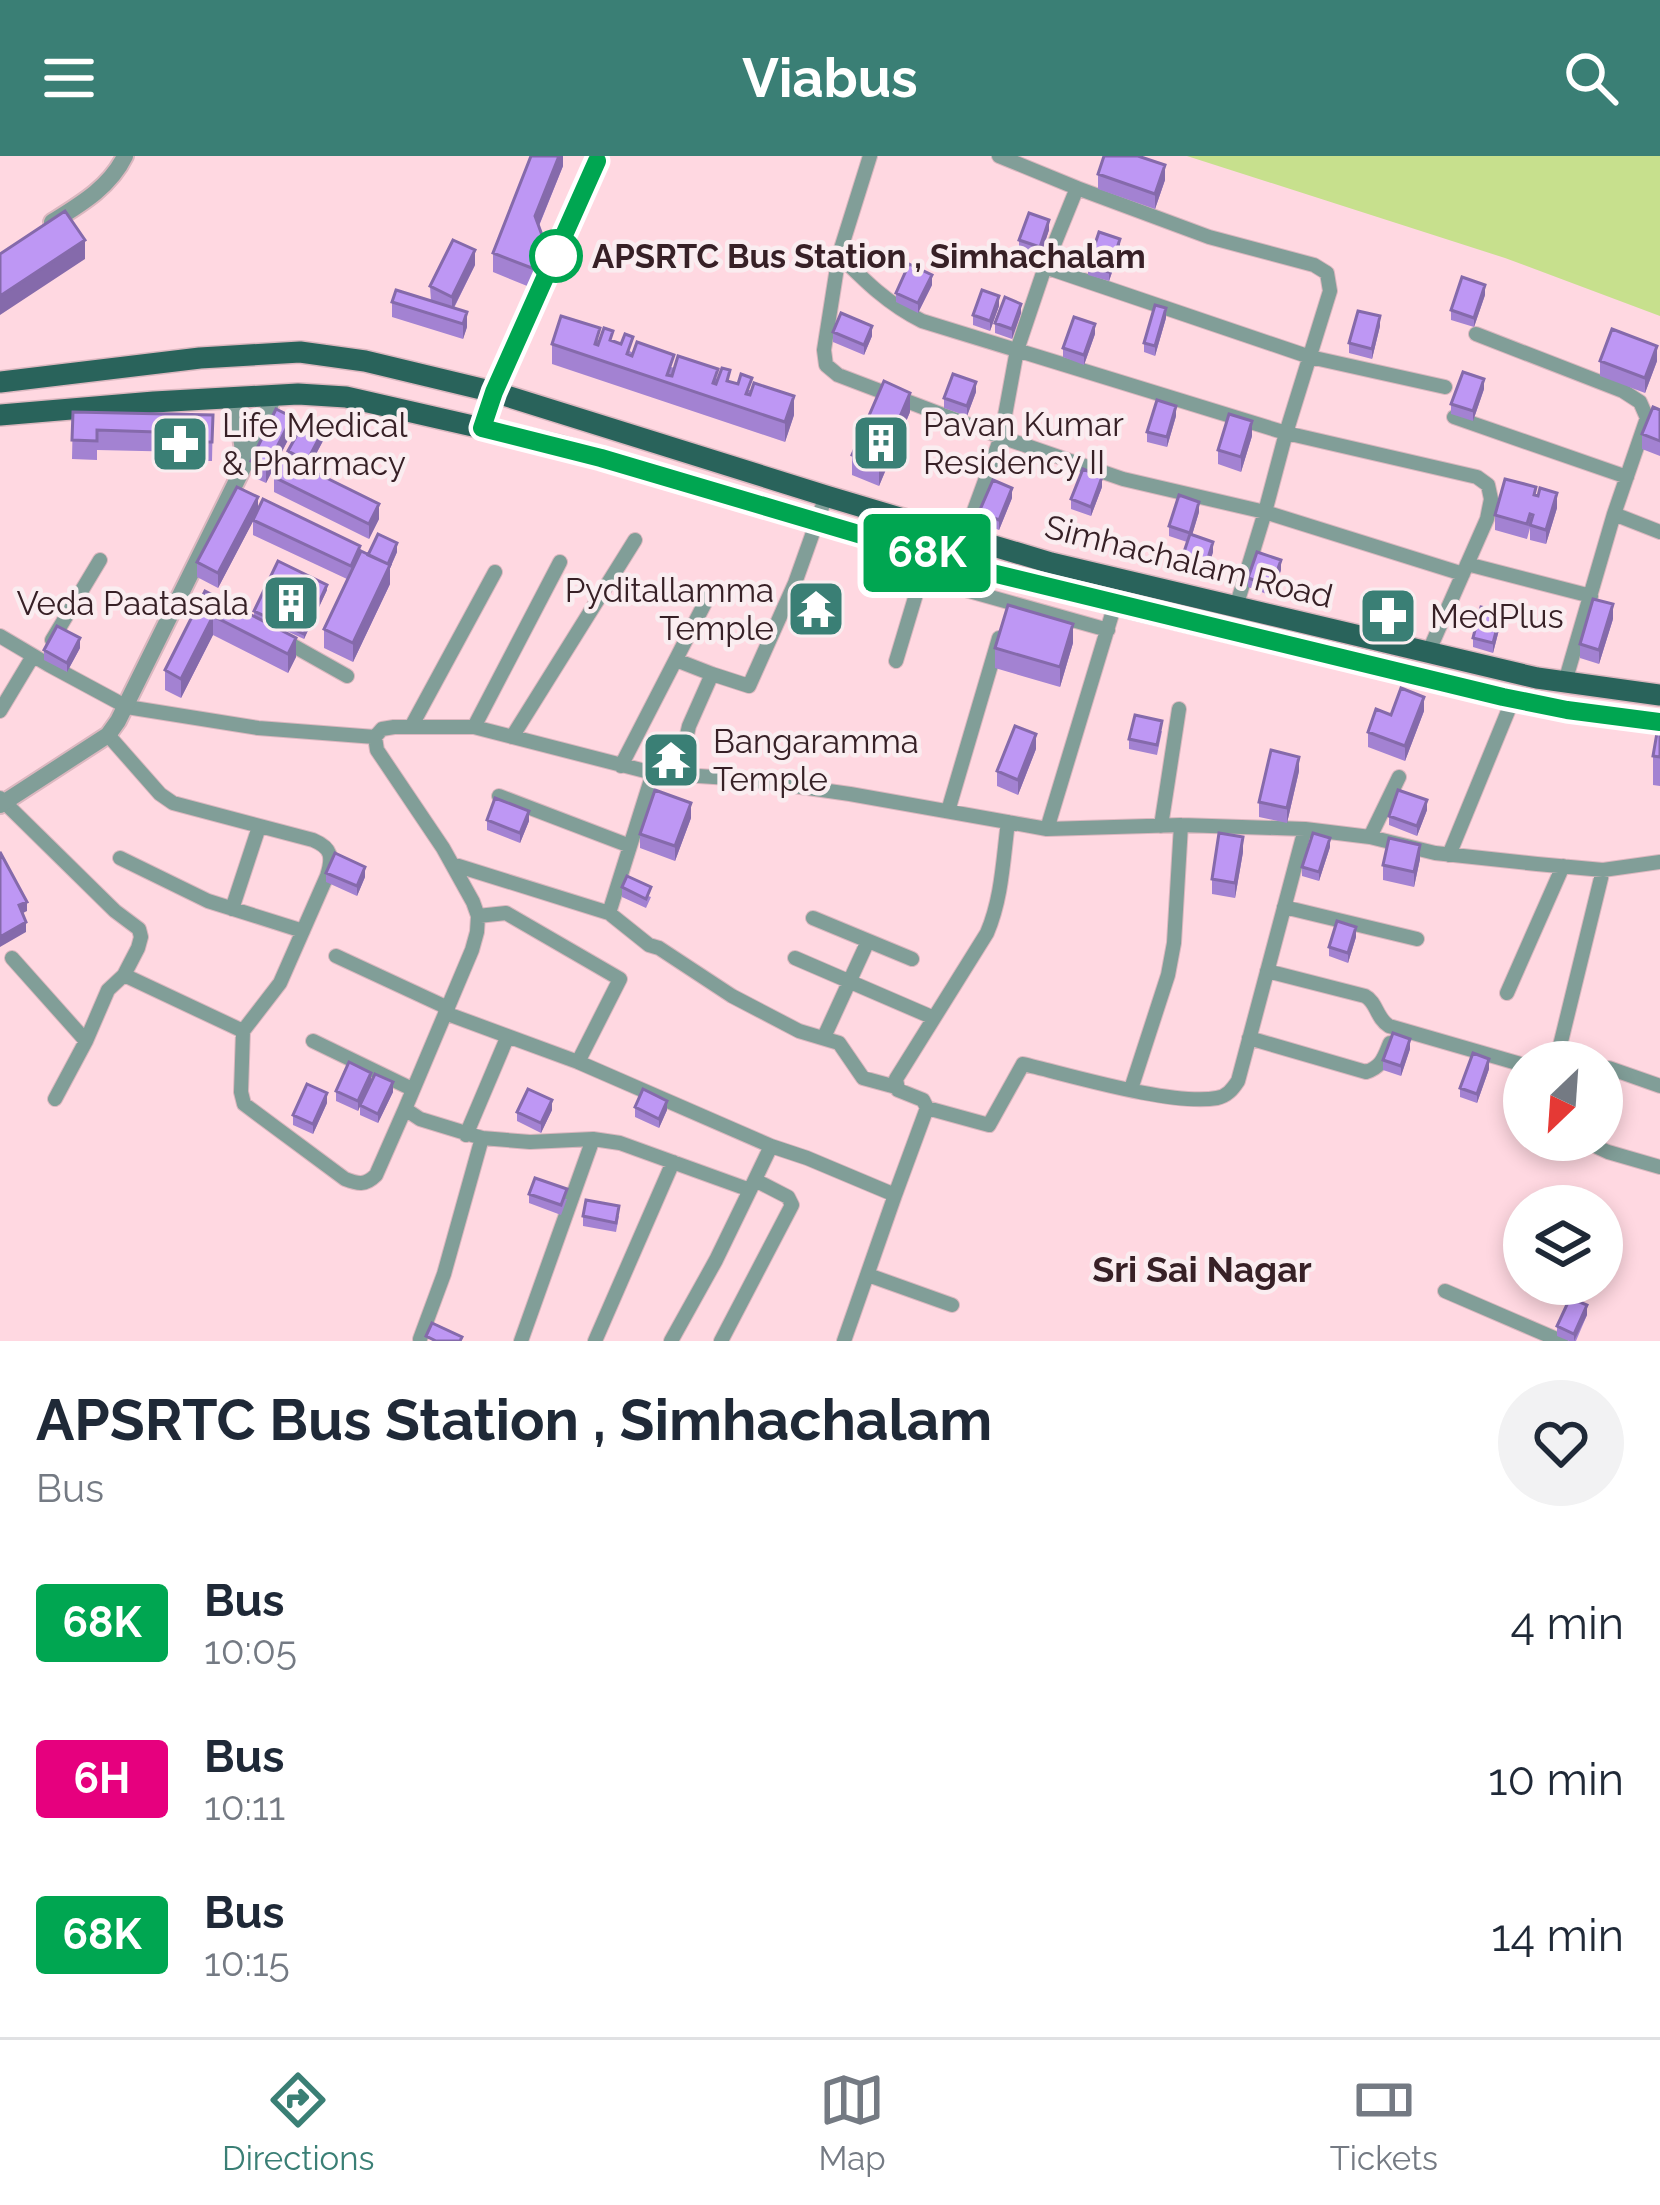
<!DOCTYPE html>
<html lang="en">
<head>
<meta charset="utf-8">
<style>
	body { margin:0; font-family:Raleway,sans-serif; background:#f2f2f3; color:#1f2937; height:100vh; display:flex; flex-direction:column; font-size:45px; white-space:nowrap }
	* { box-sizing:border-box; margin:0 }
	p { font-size:39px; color:#747a83 }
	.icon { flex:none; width:66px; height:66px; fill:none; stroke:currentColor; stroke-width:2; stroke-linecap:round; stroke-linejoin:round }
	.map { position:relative; height:1185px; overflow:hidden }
	.side { display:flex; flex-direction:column; background:#fff; flex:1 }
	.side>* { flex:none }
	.badge { padding:0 24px; border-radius:9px; font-size:42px; line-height:78px }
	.needle { width:78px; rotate:205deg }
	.tools { position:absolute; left:1503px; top:885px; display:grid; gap:24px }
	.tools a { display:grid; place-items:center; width:120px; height:120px; border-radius:50%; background:#fff; box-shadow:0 6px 18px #0003; font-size:60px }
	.map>.badge { position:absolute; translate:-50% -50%; box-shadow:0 0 0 6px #fff }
	.round { display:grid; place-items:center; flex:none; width:126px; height:126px; border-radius:63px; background:#f2f2f3 }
	.head { display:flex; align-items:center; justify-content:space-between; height:204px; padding:0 36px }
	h1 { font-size:57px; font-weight:700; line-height:90px }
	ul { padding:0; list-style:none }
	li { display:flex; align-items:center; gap:36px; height:156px; padding:0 36px }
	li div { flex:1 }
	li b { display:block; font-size:45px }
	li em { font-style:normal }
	li .badge { min-width:132px; font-weight:700; text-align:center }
	header { display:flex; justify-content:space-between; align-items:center; height:156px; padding:0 36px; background:#3a7f75; color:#fff; font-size:54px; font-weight:700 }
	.tabs { display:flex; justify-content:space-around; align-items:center; height:168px; border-top:3px solid #e0e1e3; background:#fff; font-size:33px; color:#747a83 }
	.tabs a { display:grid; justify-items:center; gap:6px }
	.tabs .current { color:#3a7f75 }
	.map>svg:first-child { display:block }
	.green { fill:#c7e08d }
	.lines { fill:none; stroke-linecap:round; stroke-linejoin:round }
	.minor-casing { stroke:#dbb7bf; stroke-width:16 }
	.tertiary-casing { stroke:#dbb7bf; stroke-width:20 }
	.primary-casing { stroke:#dbb7bf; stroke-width:24 }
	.minor { stroke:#819e98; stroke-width:14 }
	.tertiary { stroke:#819e98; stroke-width:16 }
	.primary { stroke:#29635b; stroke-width:21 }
	.wall { fill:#a382d2 }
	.shaded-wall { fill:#856aab }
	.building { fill:#be97f4; stroke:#856aab; stroke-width:3 }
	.line-casing { stroke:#fff; stroke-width:27 }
	.line { stroke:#00a651; stroke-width:18 }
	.stop-dot { fill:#fff; stroke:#00a651; stroke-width:6 }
	.labels { text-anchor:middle; stroke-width:9; stroke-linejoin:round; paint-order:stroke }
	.stop-label { font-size:33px; font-weight:bold; fill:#372026; stroke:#faedf0; text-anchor:start }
	.poi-label { font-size:33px; fill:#372026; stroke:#faedf0; text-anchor:start }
	.street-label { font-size:33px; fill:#372026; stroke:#faedf0 }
	.neighbourhood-label { font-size:36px; font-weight:bold; fill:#372026; stroke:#faedf0 }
</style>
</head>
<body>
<header><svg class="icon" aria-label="menu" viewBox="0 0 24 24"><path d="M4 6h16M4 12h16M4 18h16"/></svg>Viabus<svg class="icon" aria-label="search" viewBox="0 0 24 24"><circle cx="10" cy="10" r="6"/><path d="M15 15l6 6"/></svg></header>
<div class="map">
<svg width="1660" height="1185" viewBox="0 0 1660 1185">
	<rect width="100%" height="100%" fill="#ffd8e1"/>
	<path class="green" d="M1187,0H1660V160L1505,102Z"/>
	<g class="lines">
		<defs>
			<path id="minor" d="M870,0L839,99C865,125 888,148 922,165L1286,277L1265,356L1463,418
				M999,0L1077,32
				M839,99L824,194L826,209L838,219L1001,281L1123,323L1265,356L1236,451
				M1045,111L1310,201L1445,231
				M1476,178L1623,235L1640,246L1647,262L1614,358L1565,526
				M1454,261L1627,321
				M1614,358L1660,376
				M964,382L1001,281L1017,194L1045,111L1077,32L1209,81L1314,109L1327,117L1330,135L1286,277L1477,321L1488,329L1491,343L1487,363L1428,497
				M1467,408L1591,440
				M0,480L49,509L127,551L258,572L375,581
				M52,484L100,404
				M283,484L347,520
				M676,504L712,518
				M896,505L917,435L922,427L930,424L1108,474
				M0,555L33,500
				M411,571L495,416
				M474,571L560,406
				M108,579L160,638L173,647L313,684C332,692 333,701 327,720L280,827L243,875L241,936L244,948L345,1023C358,1028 365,1030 376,1019L405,953
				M512,581L635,384
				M621,610L708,441
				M678,618L689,570L712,518L749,530L795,427L826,340
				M499,640L630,690
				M0,642L115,755L139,773L141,781L138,792L124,819
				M948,655L999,482
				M1008,666C1003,704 1002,742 987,777L896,923L898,934L923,944L927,952L895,1039L807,1002L771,990L750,1034L620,987L593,983L530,986L482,982L420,963L405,953L472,794L477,776L478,760L473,746L443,692L377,594L375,581L382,573L394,571H474L653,617L744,623L850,638L1047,673L1181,669L1305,673L1370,681L1435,697L1537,708L1603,714L1660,706
				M1161,670L1179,553
				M1047,673L1115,448
				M1370,681L1399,621
				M1449,699L1513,543
				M120,702L208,745L303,775
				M452,708L609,757L649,789L659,792L732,840L799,875L839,887L863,922L896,931
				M1284,751L1417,783
				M232,753L259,671
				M609,757L653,617
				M478,760L506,757L620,823L578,906
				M813,762L912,803
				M336,800L448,852
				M12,802L86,885
				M795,802L934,862
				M1267,815L1365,840C1377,846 1376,862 1389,870L1524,909
				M1507,837L1563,710
				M445,857L578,906L771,990
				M824,881L868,785
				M1249,882L1366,916C1382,911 1384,901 1390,887
				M313,885L412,933
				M1556,906L1603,714
				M1609,912L1660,930
				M1131,933L1168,819L1174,787L1181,669
				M55,943L86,885L108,834L124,819L243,875
				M927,952L989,969L1023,908C1070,919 1172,950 1217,942C1227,940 1232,934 1238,925L1305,673
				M466,979L507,882
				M1582,984L1608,996L1660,1011
				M868,1119L952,1149
				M1445,1135L1561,1185
				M420,1183L444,1118L482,982
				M521,1185L593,983
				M595,1185L673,1006
				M671,1185L716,1104L750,1034
				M721,1185L792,1049L788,1041L755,1024
				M844,1185L895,1039"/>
			<path id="tertiary" d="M52,66C81,48 110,31 125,0
				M235,242L245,307
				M0,649L108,579L118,565L245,308L274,240"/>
			<path id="primary" d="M0,226L200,202L300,196L365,205L494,236L826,340L1051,407L1537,522L1660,539
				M0,259L154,246L298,238L346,241L560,290L984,415L1135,453L1503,541L1567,554L1660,566"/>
		</defs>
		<use href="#minor" class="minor-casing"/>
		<use href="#tertiary" class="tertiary-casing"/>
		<use href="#primary" class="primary-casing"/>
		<use href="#minor" class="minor"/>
		<use href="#tertiary" class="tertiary"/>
		<use href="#primary" class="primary"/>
	</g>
	<path class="wall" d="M563,0V10L539,70L546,109L537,134L493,116V97Z
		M1098,18L1165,24L1155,53L1098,33Z
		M1049,74L1040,101L1019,94V84Z
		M1120,93L1109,125L1088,119V109Z
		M475,109L454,152L467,171L463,183L392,161V146L431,145L430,130Z
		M932,129L918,157L896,146V137Z
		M1485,139L1474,171L1451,164V154Z
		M999,150L990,175L973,169V159Z
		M1021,157L1012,183L995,177V167Z
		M1166,162L1155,200L1144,196V187Z
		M1380,170L1372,203L1349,197V187Z
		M833,176L872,180L864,199L833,186Z
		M1095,178L1084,209L1063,201V192Z
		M600,184L613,185L633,197L674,212L730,226L752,235L794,259L785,286L552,208V188Z
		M1600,205H1657L1645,237L1600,220Z
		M1484,233L1473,265L1451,258V248Z
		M976,236L967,260L944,252V242Z
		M1660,254V300L1642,293V278Z
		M73,256L213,259L212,305H187V296L97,294V304L72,303Z
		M910,256L879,330L852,319V299Z
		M1176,260L1167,291L1147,286V276Z
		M292,276L266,327L251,320V305Z
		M1252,280L1241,316L1218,308V294Z
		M324,283L308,313L379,363L369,383L274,336V321L288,303V295Z
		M1102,331L1091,360L1071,353V343Z
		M1536,339L1557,352L1546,388L1530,384V372L1527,383L1495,374V359Z
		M1012,342L999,374L979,366V356Z
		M258,355L368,399L397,396L390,412V428L353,506L324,492V473L347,423L253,379V365L218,432L197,421V406Z
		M1199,356L1192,379L1213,396L1204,425L1180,417V408L1187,386L1169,380V370Z
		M1281,414L1272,440L1248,431V422Z
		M327,434L304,483L254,460V455Z
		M205,435L296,501L288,517L213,479L181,542L165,534V514Z
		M1613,463L1599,508L1580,502V488Z
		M1501,466L1493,497L1473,491V482Z
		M1073,487L1060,531L995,512V492Z
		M80,492L67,516L44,504V494Z
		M1424,555L1405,605L1368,591V576L1391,559Z
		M1660,571V630L1653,629V600Z
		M1162,575L1157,599L1129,593V583Z
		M1036,593L1018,639L997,630V615Z
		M1299,615L1287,667L1259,661V646Z
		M1427,654L1417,680L1389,669V660Z
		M691,662L675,705L640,692V678Z
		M487,664L529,665L520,687L487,674Z
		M1330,691L1319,725L1302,720V711Z
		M1243,696L1235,742L1212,738V723Z
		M1420,703L1414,731L1383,724V709Z
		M326,717L365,721L357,740L326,726Z
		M622,731L651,741L646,752L622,741Z
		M1356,781L1348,807L1329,800V791Z
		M1410,893L1401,920L1383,914V904Z
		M1489,913L1477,947L1460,941V932Z
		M371,926L393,936L378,967L360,959V950L358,955L336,945V935Z
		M327,947L313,978L293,969V959Z
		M635,951L667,954L659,972L635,961Z
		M552,954L541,977L517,965V956Z
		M529,1038L567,1043L561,1059L529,1047Z
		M583,1060H619L616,1076L583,1070Z
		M1587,1159L1576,1185H1569L1557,1180V1170Z"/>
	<path class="shaded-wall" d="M559,0H563V10L535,79V60Z
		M1165,9V24L1155,53V38Z
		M1049,64V74L1040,101V91Z
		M1120,83V93L1109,125V116Z
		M85,84V103L0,159V140Z
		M546,90V109L537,134V114Z
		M475,94V109L452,155V141Z
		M932,119V129L918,157V147Z
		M1485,129V139L1474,171V162Z
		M999,140V150L990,175V165Z
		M1021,148V157L1012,183V173Z
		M1166,152V162L1155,200V190Z
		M467,156V171L463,183V168Z
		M1380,160V170L1372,203V193Z
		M1095,168V178L1084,209V199Z
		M872,170V180L864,199V189Z
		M1657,190V205L1645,237V222Z
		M1484,223V233L1473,265V255Z
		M976,226V236L967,260V250Z
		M910,237V256L879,330V310Z
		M794,240V259L785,286V266Z
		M1176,250V260L1167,291V281Z
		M292,261V276L266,327V313Z
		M1252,265V280L1241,316V301Z
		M324,273V283L307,315V305Z
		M1102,321V331L1091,360V351Z
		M1012,332V342L999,374V364Z
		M1557,337V352L1546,388V374Z
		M258,341V356L218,432V417Z
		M1199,346V356L1190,386V377Z
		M379,348V363L369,383V368Z
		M1213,386V396L1204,425V415Z
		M397,387V396L390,412V428L353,506V487Z
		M1281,404V414L1272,440V430Z
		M327,429V434L304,483V478Z
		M1613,448V463L1599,508V494Z
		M1501,456V466L1493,497V487Z
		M213,460V479L181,542V523Z
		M1073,468V487L1060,531V511Z
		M80,482V492L67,516V507Z
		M296,482V501L288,517V498Z
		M1424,541V555L1405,605V590Z
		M1036,578V593L1018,639V624Z
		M1299,601V615L1287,667V652Z
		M1427,644V654L1417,680V670Z
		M691,647V662L675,705V690Z
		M529,655V665L520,687V677Z
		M1243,681V696L1235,742V727Z
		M1330,682V691L1319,725V716Z
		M1420,689V703L1414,731V716Z
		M365,711V721L357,740V730Z
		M27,746V755L19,759V749Z
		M26,766V776L0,791V781Z
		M1356,771V781L1348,807V797Z
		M1410,883V893L1401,920V910Z
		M1489,903V913L1477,947V938Z
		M371,917V926L358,955V945Z
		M393,926V936L378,967V958Z
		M327,937V947L313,978V968Z
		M552,944V954L541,977V967Z
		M667,945V954L659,972V963Z
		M1587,1149V1159L1574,1185V1178Z"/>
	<path class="building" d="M531,0H559L535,60L546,90L537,114L493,97Z
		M1104,0H1138L1165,9L1155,38L1098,18Z
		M65,55L85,84L0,140V98Z
		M1029,57L1049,64L1040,91L1019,84Z
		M1099,76L1120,83L1109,116L1088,109Z
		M453,84L475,94L452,141L430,130Z
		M909,108L932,119L918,147L896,137Z
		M1462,121L1485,129L1474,162L1451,154Z
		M396,134L467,156L463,168L392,146Z
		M982,134L999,140L990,165L973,159Z
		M1005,141L1021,148L1012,173L995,167Z
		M1155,149L1166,152L1155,190L1144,187Z
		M1358,155L1380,160L1372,193L1349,187Z
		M841,157L872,170L864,189L833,176Z
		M561,160L600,172L595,188L598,189L604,172L613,175L610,184L621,188L625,178L633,181L627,198L632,200L637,186L674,199L667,219L672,220L678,200L718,213L713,227L716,228L722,212L730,214L727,225L738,228L741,218L752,222L746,238L750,239L754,227L794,240L785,266L552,188Z
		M1074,161L1095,168L1084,199L1063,192Z
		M1612,173L1657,190L1645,222L1600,205Z
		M1463,216L1484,223L1473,255L1451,248Z
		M953,218L976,226L967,250L944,242Z
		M884,225L910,237L879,310L852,299Z
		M1157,244L1176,250L1167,281L1147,276Z
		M1653,251L1660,254V285L1642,278Z
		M276,253L292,261L266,313L251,305Z
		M73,256L213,259L212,286H187V277L97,274V285L72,284Z
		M1229,258L1252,265L1241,301L1218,294Z
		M305,264L324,273L307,305L288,295Z
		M284,301L379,348L369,368L274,321Z
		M1083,313L1102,321L1091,351L1071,343Z
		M1505,323L1536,331L1534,339L1538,340L1540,332L1557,337L1546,374L1530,369L1533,359L1530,358L1527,368L1495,359Z
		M993,324L1012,332L999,364L979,356Z
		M237,331L258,341L218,417L197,406Z
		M1179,339L1199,346L1190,377L1169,370Z
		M263,343L360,390L351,410L253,364Z
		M378,378L397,387L388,408L368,399Z
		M1190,378L1213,386L1204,415L1180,408Z
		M361,395L390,409L353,487L324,473Z
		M1257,396L1281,404L1272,430L1248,422Z
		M278,405L327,429L304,478L254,455Z
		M205,435L296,482L288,498L213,460L181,523L165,514Z
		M1593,443L1613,448L1599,494L1580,488Z
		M1008,449L1073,468L1060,511L995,492Z
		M1481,451L1501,456L1493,487L1473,482Z
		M57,470L80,482L67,507L44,494Z
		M1401,532L1424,541L1405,590L1368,576L1376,553L1391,559Z
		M1135,559L1162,565L1157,589L1129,583Z
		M1015,570L1036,578L1018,624L997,615Z
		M1658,571H1660V601L1653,600Z
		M1271,594L1299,601L1287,652L1259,646Z
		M655,634L691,647L675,690L640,678Z
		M1398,634L1427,644L1417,670L1389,660Z
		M495,642L529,655L520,677L487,664Z
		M1219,677L1243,681L1235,727L1212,723Z
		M1313,677L1330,682L1319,716L1302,711Z
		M1389,682L1420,689L1414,716L1383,709Z
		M0,696L27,746L19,749L26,766L0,781Z
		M335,697L365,711L357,730L326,717Z
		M627,720L651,731L646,743L622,731Z
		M1337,765L1356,771L1348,797L1329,791Z
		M1393,877L1410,883L1401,910L1383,904Z
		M1473,897L1489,903L1477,938L1460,932Z
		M349,906L371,917L358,945L336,935Z
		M375,918L393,926L378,958L360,949Z
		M307,928L327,937L313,968L293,959Z
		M528,933L552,944L541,967L517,956Z
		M643,933L667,945L659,963L635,951Z
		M535,1022L567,1033L561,1049L529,1038Z
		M586,1044L619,1050L616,1067L583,1060Z
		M1570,1142L1587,1149L1574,1178L1557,1170Z
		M432,1167L462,1181L460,1185H436L426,1180Z"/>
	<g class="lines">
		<defs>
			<path id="line" d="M597,5L494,236L482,272L601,302L984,415L1503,541L1567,554L1660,566"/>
		</defs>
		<use href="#line" class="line-casing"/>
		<use href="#line" class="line"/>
	</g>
	<defs>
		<symbol id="building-square" viewBox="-11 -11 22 22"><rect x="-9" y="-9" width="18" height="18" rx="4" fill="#3a7f75" stroke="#faedf0"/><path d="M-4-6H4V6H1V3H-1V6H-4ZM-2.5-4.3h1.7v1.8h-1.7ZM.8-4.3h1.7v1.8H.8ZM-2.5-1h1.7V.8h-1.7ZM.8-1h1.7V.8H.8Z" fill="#fff"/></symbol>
		<symbol id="pharmacy-square" viewBox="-11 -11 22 22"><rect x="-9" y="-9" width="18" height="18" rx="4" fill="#3a7f75" stroke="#faedf0"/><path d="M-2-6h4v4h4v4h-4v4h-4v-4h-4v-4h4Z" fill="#fff"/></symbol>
		<symbol id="temple-square" viewBox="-11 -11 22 22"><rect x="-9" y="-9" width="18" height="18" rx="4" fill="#3a7f75" stroke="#faedf0"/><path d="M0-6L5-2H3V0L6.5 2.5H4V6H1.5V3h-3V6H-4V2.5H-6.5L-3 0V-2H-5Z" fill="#fff"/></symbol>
	</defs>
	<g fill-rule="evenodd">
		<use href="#building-square" x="848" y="254" width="66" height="66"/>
		<use href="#pharmacy-square" x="147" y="255" width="66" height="66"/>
		<use href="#building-square" x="258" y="414" width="66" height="66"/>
		<use href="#temple-square" x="783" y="420" width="66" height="66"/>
		<use href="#pharmacy-square" x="1355" y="427" width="66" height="66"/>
		<use href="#temple-square" x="638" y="571" width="66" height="66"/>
	</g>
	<circle class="stop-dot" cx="556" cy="100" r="24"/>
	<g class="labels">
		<g class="stop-label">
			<text x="592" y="112">APSRTC Bus Station , Simhachalam</text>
		</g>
		<g class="poi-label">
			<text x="923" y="280">Pavan Kumar<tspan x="923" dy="38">Residency II</tspan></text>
			<text x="222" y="281">Life Medical<tspan x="222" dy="38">&amp; Pharmacy</tspan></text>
			<text x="774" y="446" text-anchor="end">Pyditallamma<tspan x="774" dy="38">Temple</tspan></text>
			<text x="249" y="459" text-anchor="end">Veda Paatasala</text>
			<text x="1430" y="472">MedPlus</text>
			<text x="713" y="597">Bangaramma<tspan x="713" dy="38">Temple</tspan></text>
		</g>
		<g class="street-label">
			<text transform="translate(1189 405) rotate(14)" y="12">Simhachalam Road</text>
		</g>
		<g class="neighbourhood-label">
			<text x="1202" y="1126">Sri Sai Nagar</text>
		</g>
	</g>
</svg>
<div class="tools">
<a><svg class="needle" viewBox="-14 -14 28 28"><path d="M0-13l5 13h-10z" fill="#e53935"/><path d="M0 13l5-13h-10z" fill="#747a83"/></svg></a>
<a><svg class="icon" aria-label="layers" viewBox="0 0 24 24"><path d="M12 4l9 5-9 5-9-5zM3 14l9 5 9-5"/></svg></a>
</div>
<b class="badge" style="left:927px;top:397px;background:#00a651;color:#fff">68K</b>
</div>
<section class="side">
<div class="head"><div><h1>APSRTC Bus Station , Simhachalam</h1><p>Bus</p></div><a class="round"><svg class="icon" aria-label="heart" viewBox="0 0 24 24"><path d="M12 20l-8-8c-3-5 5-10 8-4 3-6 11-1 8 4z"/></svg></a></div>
<ul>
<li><span class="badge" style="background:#00a651;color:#fff">68K</span><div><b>Bus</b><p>10:05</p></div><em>4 min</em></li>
<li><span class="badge" style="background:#e6007e;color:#fff">6H</span><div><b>Bus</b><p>10:11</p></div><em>10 min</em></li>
<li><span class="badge" style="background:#00a651;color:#fff">68K</span><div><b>Bus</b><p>10:15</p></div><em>14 min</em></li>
</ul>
</section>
<nav class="tabs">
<a class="current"><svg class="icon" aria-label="directions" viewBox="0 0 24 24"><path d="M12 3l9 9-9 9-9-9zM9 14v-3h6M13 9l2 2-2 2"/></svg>Directions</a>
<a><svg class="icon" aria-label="map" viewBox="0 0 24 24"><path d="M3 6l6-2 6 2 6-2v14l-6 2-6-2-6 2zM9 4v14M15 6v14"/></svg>Map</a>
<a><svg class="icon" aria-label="tickets" viewBox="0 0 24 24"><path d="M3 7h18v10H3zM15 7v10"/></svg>Tickets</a>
</nav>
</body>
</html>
